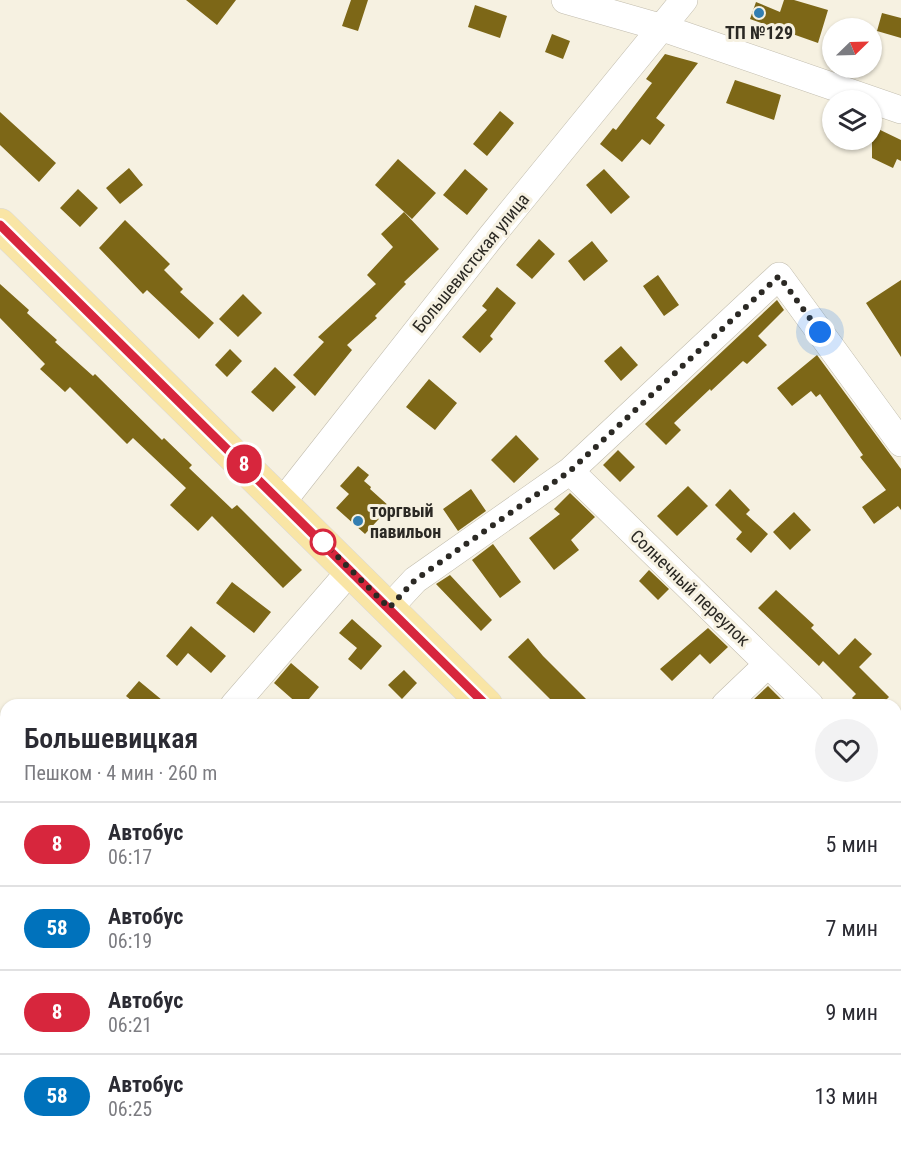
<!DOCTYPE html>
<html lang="ru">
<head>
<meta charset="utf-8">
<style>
	body { margin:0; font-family:"Roboto Condensed",sans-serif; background:#f2f2f3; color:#2b2b33; height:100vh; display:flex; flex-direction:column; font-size:22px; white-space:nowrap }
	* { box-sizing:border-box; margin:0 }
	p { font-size:20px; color:#7c7c81 }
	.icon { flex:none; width:33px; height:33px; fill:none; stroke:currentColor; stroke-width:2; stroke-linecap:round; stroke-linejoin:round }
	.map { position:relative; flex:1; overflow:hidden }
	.drawer { position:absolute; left:0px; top:699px; width:902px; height:452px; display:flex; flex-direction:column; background:#fff; border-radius:18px 18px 0 0; box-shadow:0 2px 4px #0004 }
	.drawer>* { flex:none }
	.badge { padding:0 12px; border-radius:20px; font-size:21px; line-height:39px }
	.needle { width:39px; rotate:67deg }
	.tools { position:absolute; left:822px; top:18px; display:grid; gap:12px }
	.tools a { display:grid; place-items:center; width:60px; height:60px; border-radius:50%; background:#fff; box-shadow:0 2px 4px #0004; font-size:30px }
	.you { position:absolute; width:30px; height:30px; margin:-15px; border:4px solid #fff; border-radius:50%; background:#1a73e8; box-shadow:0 0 0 9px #1a73e833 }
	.map>.badge { position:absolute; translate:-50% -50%; box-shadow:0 0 0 3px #fff }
	.round { display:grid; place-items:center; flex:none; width:63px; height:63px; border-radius:32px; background:#f2f2f3 }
	.overview { display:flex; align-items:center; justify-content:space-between; height:102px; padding:0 24px }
	h1 { font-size:28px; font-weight:600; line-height:45px }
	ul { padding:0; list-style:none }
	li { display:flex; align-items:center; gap:18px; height:84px; padding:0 24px; border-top:2px solid #e1e1e2 }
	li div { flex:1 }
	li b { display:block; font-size:22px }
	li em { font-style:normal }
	li .badge { min-width:66px; font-weight:700; text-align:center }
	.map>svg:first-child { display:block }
	.building { fill:#7d6717 }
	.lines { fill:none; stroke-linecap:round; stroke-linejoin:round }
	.minor-casing { stroke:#c1bcad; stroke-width:28 }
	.major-casing { stroke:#d9d8d8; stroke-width:34 }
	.minor { stroke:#fff; stroke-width:27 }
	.major { stroke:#f9e5a5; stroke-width:33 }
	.line-casing { stroke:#fff; stroke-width:14 }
	.line { stroke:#d7263d; stroke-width:9 }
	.walk { stroke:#2b2924; stroke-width:6; stroke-dasharray:0 10.8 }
	.poi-dot { fill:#337eb1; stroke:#f6f1e1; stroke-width:2 }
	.stop-dot { fill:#fff; stroke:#d7263d; stroke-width:3 }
	.labels { text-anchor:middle; stroke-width:6; stroke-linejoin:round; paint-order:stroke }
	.poi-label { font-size:18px; font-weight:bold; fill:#2b2924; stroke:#f6f1e1 }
	.street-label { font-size:18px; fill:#2b2924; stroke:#f6f1e1 }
</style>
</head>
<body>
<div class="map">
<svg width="901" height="1150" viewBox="0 0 901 1150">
	<rect width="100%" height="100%" fill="#f6f1e1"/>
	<path class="building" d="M186,0H236L217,25Z
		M351,0H368L358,31L342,26Z
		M784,0H794L828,10L818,43L750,19L756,2L780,12Z
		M475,5L507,16L500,38L468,27Z
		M882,13L901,18V38L877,31Z
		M552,34L570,41L563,59L545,52Z
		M665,54L698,63L656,118L665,125L650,145L642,139L622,162L600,144L613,128L616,130L652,83L646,79Z
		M735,80L781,95L774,120L726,103Z
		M500,111L514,123L487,156L473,144Z
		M0,112L56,163L39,182L0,145Z
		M872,126L901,140V161L897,159L893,168L872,158Z
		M398,159L436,193L412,219L375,185Z
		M129,168L143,185L120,204L106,188Z
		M465,169L488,189L467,215L443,195Z
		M604,169L630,197L611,214L586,185Z
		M78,189L98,208L80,227L60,208Z
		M404,212L439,249L404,282L406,284L375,316L377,318L347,345L352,350L315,396L293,375L324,342L318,337L376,284L367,275L393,247L381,234Z
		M125,220L170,264L164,270L183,289L180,292L214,323L199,339L147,290L143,294L99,248Z
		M539,239L555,254L532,279L516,265Z
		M592,241L608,261L584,281L568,261Z
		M658,275L679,305L664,316L643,286Z
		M901,280V357L866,303Z
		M0,284L29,310L27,313L57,340L55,342L93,376L95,374L162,440L164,438L192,465L189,468L232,509L237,505L302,570L283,588L212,516L198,531L170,505L186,488L133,438L127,444L70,387L65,392L40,369L45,364L0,318Z
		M497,287L516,303L490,336L493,339L480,353L462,337L487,310L482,306Z
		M243,294L262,313L238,337L219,319Z
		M777,300L784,310L758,336L767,345L747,364L743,361L711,391L710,389L674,423L681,430L666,445L645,424Z
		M621,346L638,365L621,381L604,361Z
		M230,349L242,361L227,377L215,365Z
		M817,355L901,469V510L898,506L874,524L862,507L886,490L860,457L863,455L820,394L816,397L811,391L792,406L777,388Z
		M275,367L296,387L273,412L251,392Z
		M429,379L457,403L435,430L406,407Z
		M516,435L539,459L514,483L491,460Z
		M618,450L635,467L620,482L603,465Z
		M358,466L369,475L364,481L371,487L370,489L390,507L365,534L336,508L349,494L340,486Z
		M688,486L708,506L677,536L657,516Z
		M471,489L486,511L458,531L443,509Z
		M730,489L750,510L746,514L768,534L751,553L736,539L742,532L715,505Z
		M570,493L595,517L571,540L579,550L554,570L529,538L560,514L554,509Z
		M794,512L811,530L790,550L773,532Z
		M493,544L521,582L500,598L472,560Z
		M649,570L669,589L658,600L639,581Z
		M450,575L492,620L481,631L436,584Z
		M232,582L271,612L254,633L216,603Z
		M776,590L814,625L811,628L839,655L855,638L872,654L859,667L889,697L881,705H859L852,698L856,694L823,661L819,666L758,608Z
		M352,619L382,646L361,670L348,659L357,648L339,633Z
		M191,626L226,656L211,673L188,653L177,666L166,656Z
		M708,628L728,647L710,664L700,654L672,681L660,669Z
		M528,638L543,656L592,705H556L508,657Z
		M291,663L319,687L304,705H299L274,683Z
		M404,670L417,683L402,699L388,685Z
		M139,681L168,705H137L126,696Z
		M768,686L783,701L778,705H758L753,700Z"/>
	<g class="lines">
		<defs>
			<path id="minor" d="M565,0L663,28L901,110
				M570,471L810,705
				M283,501L490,238L684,0
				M389,608L415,580L570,471L779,276L901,443
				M234,705L351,570
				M725,705L768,664
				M896,787L901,792
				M0,991L6,983
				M297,1144L303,1150
				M583,1144L589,1150"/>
			<path id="major" d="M0,225L486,705
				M896,1127L901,1133"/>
		</defs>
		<use href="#minor" class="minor-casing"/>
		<use href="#major" class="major-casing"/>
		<use href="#minor" class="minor"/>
		<use href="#major" class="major"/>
	</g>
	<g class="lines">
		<defs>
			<path id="line" d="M0,225L486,705"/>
		</defs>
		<use href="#line" class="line-casing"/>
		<use href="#line" class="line"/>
		<path class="walk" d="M323,542L389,608L415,580L570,471L779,276L820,332"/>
	</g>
	<g class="poi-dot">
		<circle cx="759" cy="13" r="6"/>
		<circle cx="358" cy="521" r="6"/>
	</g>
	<circle class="stop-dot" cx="323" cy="542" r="12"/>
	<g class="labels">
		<g class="poi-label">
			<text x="759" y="39">ТП №129</text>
			<text x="370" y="517" text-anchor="start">торгвый<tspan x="370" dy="21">павильон</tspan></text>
		</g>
		<g class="street-label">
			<text transform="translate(471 263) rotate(-51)" y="6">Большевистская улица</text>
			<text transform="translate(690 588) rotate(44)" y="6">Солнечный переулок</text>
		</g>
	</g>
</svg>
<div class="tools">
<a><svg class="needle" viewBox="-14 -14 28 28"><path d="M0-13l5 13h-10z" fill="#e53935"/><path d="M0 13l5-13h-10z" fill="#7c7c81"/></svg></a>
<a><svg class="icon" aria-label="layers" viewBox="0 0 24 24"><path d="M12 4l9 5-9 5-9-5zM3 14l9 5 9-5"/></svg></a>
</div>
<div class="you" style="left:820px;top:332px"></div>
<b class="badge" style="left:244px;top:464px;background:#d7263d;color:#fff">8</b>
<section class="drawer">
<div class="overview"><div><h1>Большевицкая</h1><p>Пешком · 4 мин · 260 m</p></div><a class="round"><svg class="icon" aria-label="heart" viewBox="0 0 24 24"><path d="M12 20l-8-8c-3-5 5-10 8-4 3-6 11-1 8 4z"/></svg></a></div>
<ul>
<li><span class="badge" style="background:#d7263d;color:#fff">8</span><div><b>Автобус</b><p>06:17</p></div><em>5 мин</em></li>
<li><span class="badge" style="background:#0072bc;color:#fff">58</span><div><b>Автобус</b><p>06:19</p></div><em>7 мин</em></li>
<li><span class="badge" style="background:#d7263d;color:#fff">8</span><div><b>Автобус</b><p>06:21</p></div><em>9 мин</em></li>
<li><span class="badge" style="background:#0072bc;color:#fff">58</span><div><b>Автобус</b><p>06:25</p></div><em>13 мин</em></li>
</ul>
</section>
</div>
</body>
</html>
